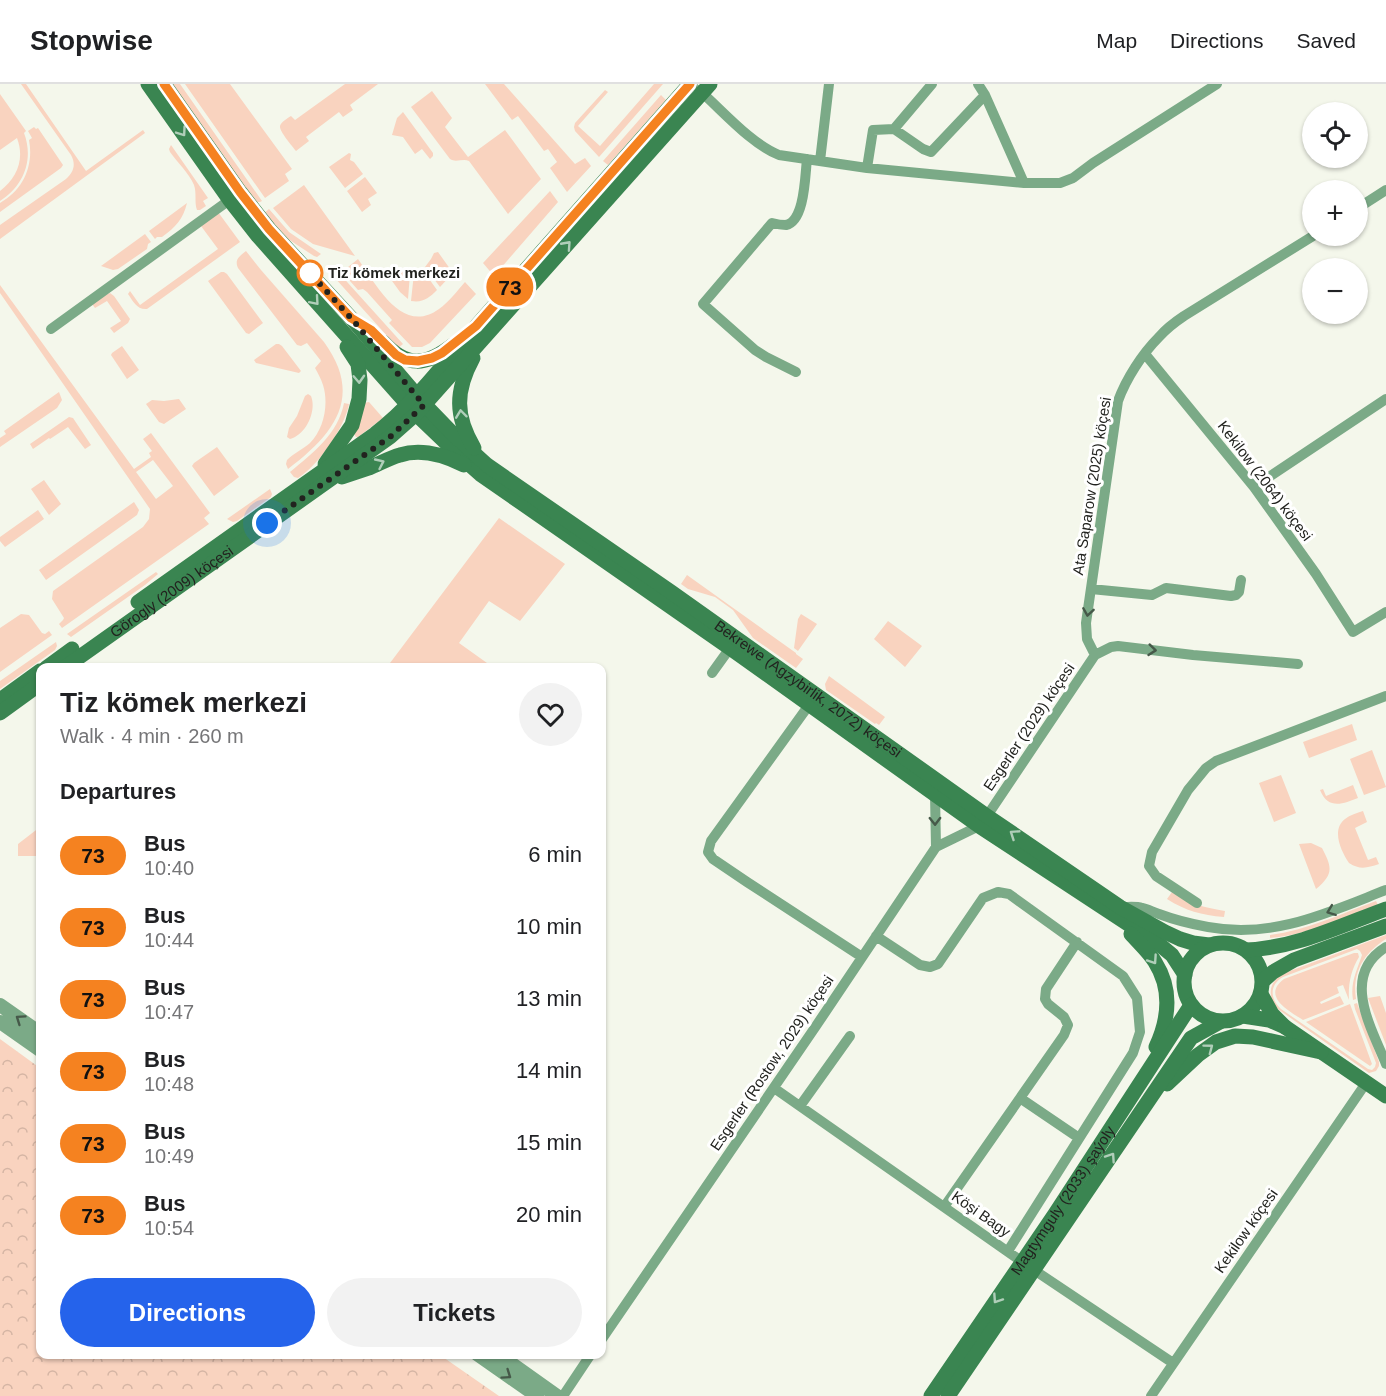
<!DOCTYPE html>
<html lang="en">
<head>
<meta charset="utf-8">
<style>
	body { margin:0; font-family:Helvetica,sans-serif; background:#f2f2f2; color:#202124; height:100vh; display:flex; flex-direction:column; font-size:22px; white-space:nowrap }
	* { box-sizing:border-box; margin:0 }
	p { font-size:20px; color:#757577 }
	.icon { flex:none; width:33px; height:33px; fill:none; stroke:currentColor; stroke-width:2; stroke-linecap:round; stroke-linejoin:round }
	.map { position:relative; flex:1; overflow:hidden }
	.panel { position:absolute; left:36px; top:579px; width:570px; height:696px; display:flex; flex-direction:column; background:#fff; border-radius:12px; box-shadow:0 2px 4px #0004 }
	.panel>* { flex:none }
	.badge { padding:0 12px; border-radius:20px; font-size:21px; line-height:39px }
	.buttons { position:absolute; left:1302px; top:18px; display:grid; gap:12px }
	.buttons a { display:grid; place-items:center; width:66px; height:66px; border-radius:50%; background:#fff; box-shadow:0 2px 4px #0004; font-size:30px }
	.you { position:absolute; width:30px; height:30px; margin:-15px; border:4px solid #fff; border-radius:50%; background:#1a73e8; box-shadow:0 0 0 9px #1a73e833 }
	.map>.badge { position:absolute; translate:-50% -50%; box-shadow:0 0 0 3px #fff }
	h2 { padding:0 24px; font-size:22px; line-height:54px }
	.round { display:grid; place-items:center; flex:none; width:63px; height:63px; border-radius:32px; background:#f2f2f2 }
	.headline { display:flex; align-items:center; justify-content:space-between; height:102px; padding:0 24px }
	h1 { font-size:28px; font-weight:700; line-height:45px }
	.action { display:flex; gap:12px; margin-top:auto; padding:12px 24px }
	.action a { flex:1; height:69px; border-radius:36px; background:#2563eb; color:#fff; font-size:24px; font-weight:700; line-height:69px; text-align:center }
	.action a+a { background:#f2f2f2; color:#202124 }
	ul { padding:0; list-style:none }
	li { display:flex; align-items:center; gap:18px; height:72px; padding:0 24px }
	li div { flex:1 }
	li b { display:block; font-size:22px }
	li em { font-style:normal }
	li .badge { min-width:66px; font-weight:700; text-align:center }
	header { display:flex; align-items:center; gap:36px; box-sizing:border-box; height:84px; padding:0 30px; background:#fff; border-bottom:2px solid #e0e0e0 }
	header strong { font-size:28px }
	nav { display:flex; gap:33px; margin-inline-start:auto; font-size:21px }
	.map>svg:first-child { display:block }
	.grass { fill:#f9d3bf; fill-rule:evenodd }
	.park { fill:url(#park-crowns) }
	.lines { fill:none; stroke-linecap:round; stroke-linejoin:round }
	.minor { stroke:#7baa87; stroke-width:10 }
	.tertiary { stroke:#7baa87; stroke-width:14 }
	.secondary { stroke:#3a8551; stroke-width:15 }
	.oneway { stroke:#b0ceb9 }
	.oneway2 { stroke:#465949 }
	.line-casing { stroke:#fff; stroke-width:14 }
	.line { stroke:#f58220; stroke-width:9 }
	.walk { stroke:#22231f; stroke-width:6; stroke-dasharray:0 10.8 }
	.stop-dot { fill:#fff; stroke:#f58220; stroke-width:3 }
	.labels { text-anchor:middle; stroke-width:6; stroke-linejoin:round; paint-order:stroke }
	.stop-label { font-size:15px; font-weight:bold; fill:#22231f; stroke:#fff; text-anchor:start }
	.street-label { font-size:15px; fill:#22231f; stroke:#fff }
</style>
</head>
<body>
<header>
<strong>Stopwise</strong>
<nav><a>Map</a><a>Directions</a><a>Saved</a></nav>
</header>
<div class="map">
<svg width="1386" height="1312" viewBox="0 0 1386 1312">
	<defs>
		<pattern id="park-crowns" width="20" height="18" patternUnits="userSpaceOnUse" patternTransform="scale(1.5)"><rect width="20" height="18" fill="#f9d3bf"/><path d="M2 6a3 3 0 1 1 6 0M12 15a3 3 0 1 1 6 0" fill="none" stroke="#d5b5a4"/></pattern>
	</defs>
	<rect width="100%" height="100%" fill="#f4f7eb"/>
	<path class="grass" d="M21,0H26L86,87L143,46L145,49L0,155V141L66,95C74,88 76,80 71,71Z
		M172,0H180L262,117L260,118H255Z
		M185,0H230L292,85L285,90L289,97L265,114Z
		M345,0H378L350,21L353,26L343,33L339,28L306,53L309,57L296,67C292,62 279,47 280,42C281,38 288,34 291,32L295,36Z
		M485,0H504L575,80L585,74L591,82L567,108L550,84L557,78L548,65L544,67L518,32L512,36Z
		M654,0H663L599,73L575,47L574,43L575,39L605,6L608,8L578,42L600,62Z
		M432,7L452,34L445,43L468,73L505,46L541,95L508,130L469,77C463,74 456,79 450,75L411,23Z
		M0,10L26,47L24,49C34,75 24,102 0,117V107C17,94 25,75 17,54L0,66Z
		M661,11L666,16L608,81L603,77Z
		M403,28L433,69V72L430,75L422,65L415,70L403,53L392,51L397,34Z
		M34,43L36,45L38,44L63,81L61,84L0,128V119C23,106 34,82 29,56L32,54L28,47Z
		M171,61L208,114L203,117L206,122L200,126H197C194,118 197,110 194,101C189,89 177,78 170,68L169,65Z
		M349,69L351,70L350,76L354,78L363,90L345,104L329,83Z
		M365,93L377,109L368,115L371,121L362,128L347,107Z
		M304,101L355,172L313,160L291,145L273,124Z
		M550,107L558,118L494,192L483,179Z
		M187,119C183,135 176,143 162,153H157L155,155L149,147Z
		M269,125L289,148L321,170L317,173L314,172L288,155L264,129Z
		M218,128L240,158L147,225C137,226 133,217 128,210L130,207L140,221L218,165L201,142Z
		M145,150L151,158L148,160L147,165L118,185L113,186L101,182Z
		M246,167L261,186L324,258C364,313 334,350 288,385L286,380L287,376C294,369 303,365 310,359C324,345 329,320 323,301C321,295 318,289 315,284L321,277L307,259L301,262L297,261L238,184C234,175 240,172 246,167Z
		M438,168L453,189L440,203L425,183L431,175L434,169Z
		M358,175C376,200 402,252 439,225C449,218 457,207 465,198L476,210L430,259L422,263H412L389,239L392,236L367,208L363,205L358,206L342,188Z
		M396,183L401,187L410,190L408,215L400,208L387,190Z
		M422,185L437,206C429,214 423,219 411,217L414,189Z
		M221,188H224L227,190L263,239L249,250L246,249L208,197Z
		M339,189L403,260L398,264L334,193Z
		M0,201L134,385L151,373L149,369L152,367L143,355L151,349L210,429L204,434L209,440L62,544L59,540L63,536L64,534L52,515L53,507L143,443L149,435L150,425L0,209ZM153,376L173,402L156,415L136,388Z
		M110,209L114,212L130,235L128,239L114,249L110,244L121,237L107,217L95,224L92,220L107,210Z
		M276,260H279L282,262L301,287L299,289L256,279L254,276Z
		M122,262L139,286L127,295L111,271L112,269Z
		M59,308L62,316L57,324L0,363V354L6,350L4,347Z
		M308,310L311,312C317,327 306,351 290,355L287,353L289,344L297,332L305,312Z
		M179,315L186,325L164,340L159,338L146,320L152,316L164,317Z
		M369,318L383,334L358,353H356L354,350L363,319Z
		M344,319L349,320C345,343 318,382 298,394L294,393L290,388C313,369 338,350 344,319Z
		M69,333L73,334L91,361L85,365L68,343L50,355L49,354L33,365L30,360Z
		M217,363L239,393L214,412L192,382L194,379Z
		M44,396L61,420L49,431L31,405Z
		M270,405L272,410L271,413L237,437L233,438L227,435Z
		M134,418L139,426L137,431L46,496L39,486Z
		M38,426L44,435L5,463L0,457V453Z
		M499,434L565,480L520,537L489,517L459,559L487,579L484,583H387Z
		M156,488L158,490L145,501L71,553L67,550Z
		M687,491L796,569V570L803,575L796,584L753,554L733,526L715,513L688,505L681,500Z
		M21,530L29,531L42,549L45,550L49,547L52,551L0,588V544Z
		M801,530L817,540L798,567L794,564L798,535Z
		M888,537L922,562L905,583L874,555Z
		M56,558L57,562L55,566L0,605V597Z
		M829,592L885,633L879,641L876,639L875,640L826,606L825,600Z
		M1352,640L1357,656L1309,674L1303,658Z
		M1372,666L1386,703L1364,711L1350,675Z
		M1281,691L1296,729L1274,738L1259,699Z
		M1353,701L1358,714C1343,720 1328,726 1320,706L1323,705L1326,712Z
		M1363,727L1367,738L1355,744L1368,776L1376,773L1379,780C1367,784 1360,786 1349,779C1341,767 1331,746 1345,735C1350,731 1357,729 1363,727Z
		M40,743V772H18V760Z
		M1311,759L1322,764C1332,783 1334,790 1316,805L1299,760Z
		M1172,808C1191,820 1202,823 1225,827L1224,833C1201,831 1186,827 1167,815Z
		M1376,817L1378,821C1343,834 1307,851 1270,854V851C1307,846 1341,830 1376,817Z
		M1386,851V855C1364,869 1352,888 1356,915L1353,916C1350,899 1357,886 1362,871L1360,867L1357,865L1283,893C1269,901 1270,915 1281,925L1368,985L1372,986L1375,983L1376,979L1355,925L1354,920L1357,919L1379,978V982L1376,987L1369,989L1275,923C1268,910 1269,899 1282,890Z
		M1354,869H1358L1359,873C1351,886 1348,900 1349,916L1343,901L1337,903L1339,909L1320,918L1321,920L1340,912L1344,920L1303,936C1289,927 1261,912 1284,895Z
		M1380,912L1386,929V961L1368,914Z
		M1350,920L1372,980L1370,982L1306,938Z"/>
	<path class="park" d="M0,955L40,984V1270L440,1271L499,1312H0Z"/>
	<g class="lines">
		<path class="minor" d="M978,0L985,11L1024,99
			M699,6C723,27 750,59 779,71L867,84L1024,99H1060L1073,94L1093,79L1217,0
			M894,45L932,0
			M820,77L829,0
			M867,84L873,46L894,45L923,65L931,68L985,11
			M1358,124L1386,106
			M51,245L235,112
			M1145,270L1254,403L1316,490L1353,548L1386,528
			M796,288L766,273L755,266L703,220L772,139C776,140 782,141 786,141C805,137 805,91 807,75
			M1254,403L1386,315
			M1091,505L1152,511L1166,504L1231,512L1236,511L1239,508L1241,496
			M1095,571L1087,555L1086,539L1118,317C1126,295 1142,270 1159,253C1166,245 1175,238 1184,232L1313,152
			M1095,571L1111,563L1118,562L1193,571L1298,580
			M712,589L730,564
			M812,616L809,621L711,757L708,768L713,775L747,798L862,873
			M987,732L1095,571
			M936,763L979,742
			M1197,819L1156,792L1149,782L1152,768L1188,706L1206,684L1216,677L1386,612
			M1123,823C1129,823 1136,822 1142,824C1147,825 1153,828 1159,830C1175,836 1191,840 1208,843C1273,855 1327,829 1386,806
			M876,852L920,881L930,883L938,880L983,814L998,808L1009,810L1123,892L1137,914L1140,948L1133,969L1008,1167
			M1386,863C1340,891 1371,943 1386,980
			M774,1004L1034,1186L1173,1279
			M1020,1014L1079,1054
			M800,1022L850,952
			M944,1123L1064,951L1068,941L1064,933L1048,920L1045,915L1046,905L1077,858
			M602,1255L816,942L936,763L935,710
			M563,1312L591,1270
			M1151,1312L1366,999"/>
		<path class="tertiary" d="M0,921L40,949
			M0,938L40,966
			M477,1270L537,1312
			M498,1270L557,1312"/>
		<g class="secondary">
			<path d="M148,0L229,115L258,152L416,330L462,374L480,390L730,564L979,742L1160,861L1172,871L1185,891"/>
			<path id="s1" d="M164,0L240,108L269,145L351,234L425,321L454,351L487,381L671,508L987,732L1120,823L1165,848L1180,855L1193,859L1209,861"/>
			<path d="M383,258C407,284 426,282 453,261"/>
			<path d="M473,274C455,307 455,332 474,364"/>
			<path d="M325,380L352,341L359,315L360,296L358,280L347,263"/>
			<path d="M342,393C351,390 360,387 369,384C379,380 389,374 400,371C422,364 444,371 464,381"/>
			<path d="M138,518L375,350C418,317 451,270 487,230C554,153 622,77 690,0"/>
			<path d="M46,584L72,565"/>
			<path id="s2" d="M64,584L390,353L416,330L710,0"/>
			<path d="M0,616L40,587"/>
			<path d="M0,629L40,600"/>
			<path d="M1131,850C1139,859 1149,868 1155,878C1172,905 1169,935 1156,963"/>
			<circle cx="1223" cy="898" r="39"/>
			<path d="M1246,866C1295,864 1340,842 1386,825"/>
			<path d="M1263,897L1273,888L1294,876L1386,842"/>
			<path d="M1243,932L1269,936L1285,943L1272,930L1261,910"/>
			<path d="M1285,943L1386,1012"/>
			<path d="M1167,1000L1198,971L1216,958L1235,952L1253,953L1321,968"/>
			<path id="s3" d="M931,1312L1055,1130L1191,921"/>
			<path d="M948,1312L1191,954L1220,938"/>
		</g>
	</g>
	<defs><path id="oneway-chevron" d="M-2-3.5L2.5 0L-2 3.5" fill="none" stroke-width="1.6" stroke-linecap="round" stroke-linejoin="round" transform="scale(1.5)"/></defs>
	<g class="oneway">
		<use href="#oneway-chevron" transform="translate(182 48) rotate(55)"/>
		<use href="#oneway-chevron" transform="translate(567 161) rotate(-48)"/>
		<use href="#oneway-chevron" transform="translate(315 217) rotate(49)"/>
		<use href="#oneway-chevron" transform="translate(359 295) rotate(87)"/>
		<use href="#oneway-chevron" transform="translate(461 330) rotate(-97)"/>
		<use href="#oneway-chevron" transform="translate(380 379) rotate(-25)"/>
		<use href="#oneway-chevron" transform="translate(1014 750) rotate(-146)"/>
		<use href="#oneway-chevron" transform="translate(1153 876) rotate(56)"/>
		<use href="#oneway-chevron" transform="translate(1209 964) rotate(-37)"/>
		<use href="#oneway-chevron" transform="translate(1111 1073) rotate(-56)"/>
		<use href="#oneway-chevron" transform="translate(997 1215) rotate(124)"/>
	</g>
	<g class="oneway2">
		<use href="#oneway-chevron" transform="translate(1088 528) rotate(99)"/>
		<use href="#oneway-chevron" transform="translate(1152 566) rotate(6)"/>
		<use href="#oneway-chevron" transform="translate(935 737) rotate(89)"/>
		<use href="#oneway-chevron" transform="translate(1331 827) rotate(159)"/>
		<use href="#oneway-chevron" transform="translate(20 935) rotate(-145)"/>
		<use href="#oneway-chevron" transform="translate(507 1291) rotate(35)"/>
	</g>
	<g class="lines">
		<defs>
			<path id="line" d="M164,0L240,108L269,145L351,234L371,246L396,271L405,276L418,277L432,274L442,269L476,242L690,0"/>
		</defs>
		<use href="#line" class="line-casing"/>
		<use href="#line" class="line"/>
		<path class="walk" d="M267,439L390,353L424,321L351,234L310,189"/>
	</g>
	<circle class="stop-dot" cx="310" cy="189" r="12"/>
	<g class="labels">
		<g class="stop-label">
			<text x="328" y="194">Tiz kömek merkezi</text>
		</g>
		<g class="street-label">
			<text transform="translate(1265 397) rotate(53)" y="5">Kekilow (2064) köçesi</text>
			<text transform="translate(1092 402) rotate(-81)" y="5">Ata Saparow (2025) köçesi</text>
			<text dy="5" stroke="none"><textPath href="#s2" startOffset="132">Görogly (2009) köçesi</textPath></text>
			<text dy="5" stroke="none"><textPath href="#s1" startOffset="892">Bekrewe (Agzybirlik, 2072) köçesi</textPath></text>
			<text transform="translate(1029 643) rotate(-56)" y="5">Esgerler (2029) köçesi</text>
			<text transform="translate(772 979) rotate(-56)" y="5">Esgerler (Rostow, 2029) köçesi</text>
			<text dy="5" stroke="none"><textPath href="#s3" startOffset="236">Magtymguly (2033) şaýoly</textPath></text>
			<text transform="translate(981 1130) rotate(35)" y="5">Köşi Bagy</text>
			<text transform="translate(1246 1147) rotate(-55)" y="5">Kekilow köçesi</text>
		</g>
	</g>
</svg>
<div class="buttons">
<a><svg class="icon" aria-label="locate" viewBox="0 0 24 24"><circle cx="12" cy="12" r="6"/><path d="M12 2v4M12 18v4M2 12h4M18 12h4"/></svg></a>
<a>+</a>
<a>−</a>
</div>
<div class="you" style="left:267px;top:439px"></div>
<b class="badge" style="left:510px;top:203px;background:#f58220;color:#111">73</b>
<section class="panel">
<div class="headline"><div><h1>Tiz kömek merkezi</h1><p>Walk · 4 min · 260 m</p></div><a class="round"><svg class="icon" aria-label="heart" viewBox="0 0 24 24"><path d="M12 20l-8-8c-3-5 5-10 8-4 3-6 11-1 8 4z"/></svg></a></div>
<h2>Departures</h2>
<ul>
<li><span class="badge" style="background:#f58220;color:#111">73</span><div><b>Bus</b><p>10:40</p></div><em>6 min</em></li>
<li><span class="badge" style="background:#f58220;color:#111">73</span><div><b>Bus</b><p>10:44</p></div><em>10 min</em></li>
<li><span class="badge" style="background:#f58220;color:#111">73</span><div><b>Bus</b><p>10:47</p></div><em>13 min</em></li>
<li><span class="badge" style="background:#f58220;color:#111">73</span><div><b>Bus</b><p>10:48</p></div><em>14 min</em></li>
<li><span class="badge" style="background:#f58220;color:#111">73</span><div><b>Bus</b><p>10:49</p></div><em>15 min</em></li>
<li><span class="badge" style="background:#f58220;color:#111">73</span><div><b>Bus</b><p>10:54</p></div><em>20 min</em></li>
</ul>
<div class="action"><a>Directions</a><a>Tickets</a></div>
</section>
</div>
</body>
</html>
